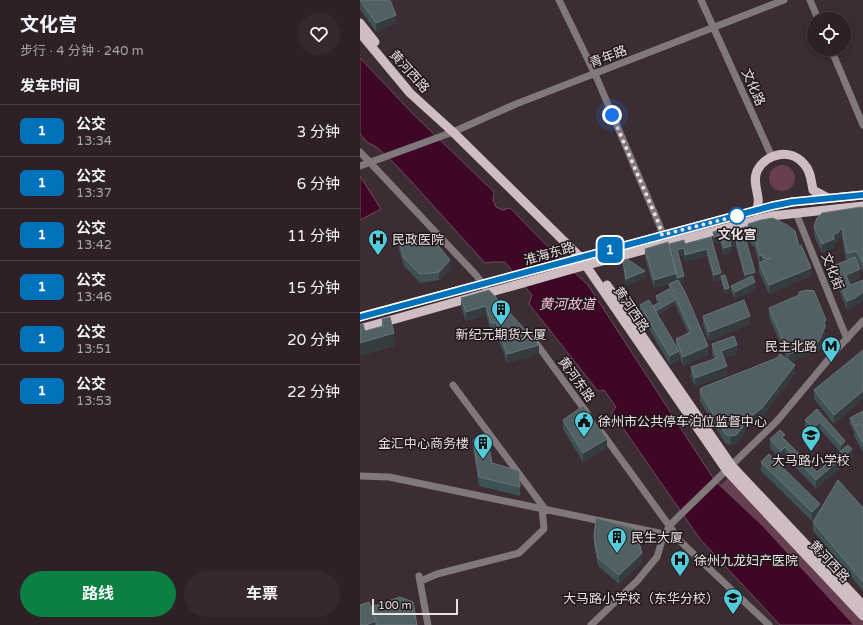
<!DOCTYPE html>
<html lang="zh">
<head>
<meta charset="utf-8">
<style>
	body { margin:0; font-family:"Varela Round","Noto Sans SC",sans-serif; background:#35292e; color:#f1f3f6; height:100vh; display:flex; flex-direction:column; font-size:15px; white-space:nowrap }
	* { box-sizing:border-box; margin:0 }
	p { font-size:13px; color:#a7a3a7 }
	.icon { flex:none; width:22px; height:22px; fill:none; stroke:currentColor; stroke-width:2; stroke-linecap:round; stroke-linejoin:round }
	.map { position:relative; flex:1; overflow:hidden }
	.details { display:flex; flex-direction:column; background:#2d2126; width:360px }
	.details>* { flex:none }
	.badge { padding:0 8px; border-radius:6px; font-size:14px; line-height:26px }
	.buttons { position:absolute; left:447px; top:12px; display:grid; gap:8px }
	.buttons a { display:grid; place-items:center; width:44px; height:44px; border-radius:50%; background:#2d2126; box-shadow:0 2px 10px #0003,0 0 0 1px #483e43; font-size:20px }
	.scale { position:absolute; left:12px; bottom:10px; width:86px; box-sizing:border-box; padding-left:4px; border:2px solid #ebe0e4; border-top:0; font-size:11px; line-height:14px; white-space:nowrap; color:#ebe0e4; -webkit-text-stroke:3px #1f171a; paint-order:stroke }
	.you { position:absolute; width:20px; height:20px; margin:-10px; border:3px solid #fff; border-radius:50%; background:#1a73e8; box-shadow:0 0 0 6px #1a73e833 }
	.map>.badge { position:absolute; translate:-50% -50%; box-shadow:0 0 0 2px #fff }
	h2 { padding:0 20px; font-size:15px; line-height:36px }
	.round { display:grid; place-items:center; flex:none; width:42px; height:42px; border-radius:21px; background:#35292e }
	.overview { display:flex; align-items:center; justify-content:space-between; height:68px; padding:0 20px }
	h1 { font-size:19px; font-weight:700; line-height:30px }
	.button { display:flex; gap:8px; margin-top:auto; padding:8px 20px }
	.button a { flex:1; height:46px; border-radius:24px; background:#0b8043; color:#fff; font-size:16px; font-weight:700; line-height:46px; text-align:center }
	.button a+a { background:#35292e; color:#f1f3f6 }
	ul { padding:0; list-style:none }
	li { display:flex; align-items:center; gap:12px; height:52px; padding:0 20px; border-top:1px solid #483e43 }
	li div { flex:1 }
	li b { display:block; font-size:15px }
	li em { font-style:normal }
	li .badge { min-width:44px; font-weight:700; text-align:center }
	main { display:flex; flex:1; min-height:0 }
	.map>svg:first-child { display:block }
	.green { fill:#683f51 }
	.water { fill:#3f0726; stroke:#73485f }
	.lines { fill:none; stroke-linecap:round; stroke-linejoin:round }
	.minor { stroke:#80787b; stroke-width:7 }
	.major { stroke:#cfbdc4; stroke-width:9 }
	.wall { fill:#3e5154; fill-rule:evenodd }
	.shaded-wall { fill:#353c40 }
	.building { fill:#516063; stroke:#697478 }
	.line-casing { stroke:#fff; stroke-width:9 }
	.line { stroke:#0072bc; stroke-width:6 }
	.walk { stroke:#ebe0e4; stroke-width:4; stroke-dasharray:0 7.2 }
	.stop-dot { fill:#fff; stroke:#0072bc; stroke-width:2 }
	.labels { text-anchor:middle; stroke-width:3; stroke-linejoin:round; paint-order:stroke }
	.street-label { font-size:13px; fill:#ebe0e4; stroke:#1f171a }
	.stop-label { font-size:13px; font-weight:bold; fill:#ebe0e4; stroke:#1f171a }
	.poi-label { font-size:13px; fill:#ebe0e4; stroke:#1f171a; text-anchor:start }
	.water-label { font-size:14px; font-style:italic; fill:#fac0d8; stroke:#1f171a }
</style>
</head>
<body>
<main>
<section class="details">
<div class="overview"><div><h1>文化宫</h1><p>步行 · 4 分钟 · 240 m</p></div><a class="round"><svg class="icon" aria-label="heart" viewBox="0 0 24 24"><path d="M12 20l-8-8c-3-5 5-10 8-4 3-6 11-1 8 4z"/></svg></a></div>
<h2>发车时间</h2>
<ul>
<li><span class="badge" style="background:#0072bc;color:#fff">1</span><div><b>公交</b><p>13:34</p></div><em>3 分钟</em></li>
<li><span class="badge" style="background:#0072bc;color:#fff">1</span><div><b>公交</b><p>13:37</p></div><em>6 分钟</em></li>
<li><span class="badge" style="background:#0072bc;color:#fff">1</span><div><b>公交</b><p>13:42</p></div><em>11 分钟</em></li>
<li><span class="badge" style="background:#0072bc;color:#fff">1</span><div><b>公交</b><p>13:46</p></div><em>15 分钟</em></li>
<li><span class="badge" style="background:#0072bc;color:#fff">1</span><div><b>公交</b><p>13:51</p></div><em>20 分钟</em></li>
<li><span class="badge" style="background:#0072bc;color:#fff">1</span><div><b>公交</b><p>13:53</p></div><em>22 分钟</em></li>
</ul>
<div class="button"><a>路线</a><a>车票</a></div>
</section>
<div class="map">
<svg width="503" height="625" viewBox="0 0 503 625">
	<rect width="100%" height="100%" fill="#3c2c33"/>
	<path class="green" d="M409 178a13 13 0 1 1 26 0a13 13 0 1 1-26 0Z
		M369,477L503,619V625H494L402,525L360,486Z"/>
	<path class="water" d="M0,58L53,114L134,192L133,200L136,207L143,210L150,208L203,262L228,285L355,481L402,525L494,625H420L340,539L252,412L256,407L244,390L238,391L169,304L172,295L145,262H132L125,263L39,168L18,148L7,142L0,134Z
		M0,176L21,209L0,220Z"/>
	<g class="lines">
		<path class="minor" d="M199,0L235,74L299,224L303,235
			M341,0L412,157
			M450,0L458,19
			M471,49L503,125
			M0,152L116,275L132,296
			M0,166L93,132L156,104L424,0
			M436,213L487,339
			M173,339L227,413
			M93,385L185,509
			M242,433L321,542L409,625
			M0,476L29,477L304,534L313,522L417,421L478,348L503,321
			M59,576L68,625
			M61,581L77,574L159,553L184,529L182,508
			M231,625L277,581L297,557L304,534"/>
		<path class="major" d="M0,23L15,42
			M0,33L50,93L93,132L220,257L367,471L503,616
			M396,211C403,197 391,186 397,171C406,153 431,148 444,164C451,171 451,181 453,190L468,198
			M247,285L372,466L503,605
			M0,317L412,206L432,202L503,195
			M0,329L216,268L411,216L503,206"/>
	</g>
	<path class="wall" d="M0,0L36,23L16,32L0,9Z
		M503,208V272L497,260H496L500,278L489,283L495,307L487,310L473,275V266L486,261L482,237L479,238V241L474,243V248L462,253L454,236V227Z
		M388,224L439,246L451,276L409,294L399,272V263L394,246H392L390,242L387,243L395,279H393L395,289L375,299L371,292V286L385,279L376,246L371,247V253L364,255L360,242L354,243L353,239V232L364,233L388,226Z
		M351,237L361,276L369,293L365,294L361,280L354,282L347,256L325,262L324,255L318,256L324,282L320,284L348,355L323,366L319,355V360L310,365L280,314V305L293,306L298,303L296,301V296L309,289V284L294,288L285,258V249L309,244H325ZM315,304L328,333L316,339V346L298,315Z
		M39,241L90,269L79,280L60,283L44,266L39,250Z
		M263,261L285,278L266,286L263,268Z
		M129,290L179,354L147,363L136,332L131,331L126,315L106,321L101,307V298Z
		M409,308L466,329H465V336L459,350L431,362L435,374L402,417L385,430L382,437L376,443L371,445L365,443L340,401V392L427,359L409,317Z
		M343,316L390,324L349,341L343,325Z
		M22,319L34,346L0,356V325L5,331L22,326Z
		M352,344L377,354L364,358L367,375L335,386L331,376V367L354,359L352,353Z
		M503,350L474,424L454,399V390Z
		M457,409L485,448L492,458L456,489L425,456L421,460L410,448V439H425L457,472L480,452L460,429L453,435L445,426V420Z
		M503,411V452L494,436V432L490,424V418Z
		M203,420L247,448L223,462L203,429Z
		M113,440L132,463L160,487V496L119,486L113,449Z
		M401,462L460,512L503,508V591L453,531V522L458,515L452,521L401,471Z
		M234,537L282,562L259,584L238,566L234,546Z"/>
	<path class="shaded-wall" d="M36,15V23L16,32V23Z
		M479,229H482V237L479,238V241L474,243V248L462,253V244Z
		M360,235V242L354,243V237Z
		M390,236V242L385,244V237Z
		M376,240V246L371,247V253L364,255V248L370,241Z
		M324,248V255L317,257V250Z
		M347,249V256L325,262V255Z
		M402,255V264L400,265V256Z
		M90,260V269L79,280V272Z
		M451,268V276L409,294V285Z
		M500,269V278L486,284V275Z
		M285,271V278L266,286V279Z
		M395,272V279L385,282V275Z
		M317,273V282L294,288V280Z
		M361,273V280L354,282V275Z
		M324,276V282L317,284V278Z
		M395,282V289L375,299V292Z
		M369,288V293L365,294V289Z
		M503,292V301L495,307L487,310V301Z
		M315,300V304L294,317V312Z
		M126,306V315L106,321V312Z
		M390,316V324L349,341V332Z
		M466,320V329H465V336L459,350L429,363V354L464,321Z
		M34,333V346L0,356V343Z
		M179,345V354L147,363V354Z
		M377,345V354L361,359V351Z
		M348,346V355L323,366V357Z
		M319,351V360L310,365V356Z
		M435,365V374L402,417L385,430L382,437L376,443L371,445V436Z
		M367,366V375L335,386V378Z
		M503,391V400L474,424V415Z
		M503,421V428H494V426Z
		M460,422V429L453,435V428Z
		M247,439V448L223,462V453Z
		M485,441V448L481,452V445Z
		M425,447V456L421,460V451Z
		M492,449V458L456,489V480Z
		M460,504V513L452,521V512Z
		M282,553V562L259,584V575Z
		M16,621V625H6Z"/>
	<path class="building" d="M0,0H30L36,15L16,23Z
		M501,207L503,208V263L497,251L487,253L482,229H479V232L473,235L474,239L462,244L454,227L457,218L462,213Z
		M413,218L427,225L435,231L439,246L441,245L451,268L409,285L399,263L410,258H403L402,255L400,256L394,237H392L388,224L401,220Z
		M388,226L390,236L385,237L395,272L385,275L376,240L370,241L371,246L364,248L360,235L354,237L353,232L363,229L364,233Z
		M68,233L90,260L79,272L60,274L44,258L39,241Z
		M351,237L361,273L354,275L347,249L325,255L324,248L317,250L324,276L317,278L309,244L324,240L325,244Z
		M308,242L317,273L294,280L285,249Z
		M495,257L500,269L486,275L490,285L503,280V292L495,298L487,301L473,266Z
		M267,259L285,271L266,279L263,261Z
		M365,275L369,288L365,289L361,276Z
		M392,276L395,282L375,292L371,286Z
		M318,280L325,292L348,346L323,357L316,339L331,332L315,296L309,284Z
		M309,289L315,300L296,311L293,306L300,302L296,296Z
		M129,290L179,345L147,354L136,323H131L126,306L106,312L101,298Z
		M447,290L454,291L466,320L464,321L465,327L459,341L429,354L409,308L439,295V292Z
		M289,300L319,351L310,356L280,305Z
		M384,300L390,316L349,332L343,316Z
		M30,317L34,333L0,343V325L3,324L5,331L24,326L22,319Z
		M374,336L377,345L361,351L367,366L335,378L331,367L357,358L352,344Z
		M503,350V391L474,415L454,390Z
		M420,354L435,365L402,408L385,421L382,428L376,435L371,436L365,434L340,392L341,388L417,358Z
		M223,406L247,439L223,453L203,420Z
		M457,409L485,441L481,445L460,422L453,428L445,420Z
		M503,411V421L494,426L490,418Z
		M503,423V443L494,427Z
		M420,430L425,435L422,437L457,472L488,445L492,449L456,480L425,447L421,451L410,439Z
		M127,437L132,463L159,471L160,487L119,477L113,440Z
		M409,454L460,504L452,512L401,462Z
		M478,480L503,508V582L453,522Z
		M236,518L275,529L282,553L259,575L238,558L234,537Z
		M40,597L53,602L57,625H16V621L11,607Z
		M9,602L16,621L6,625H0V605Z"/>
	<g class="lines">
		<defs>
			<path id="line" d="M0,317L412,206L432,202L503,195"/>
		</defs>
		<use href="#line" class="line-casing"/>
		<use href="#line" class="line"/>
		<path class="walk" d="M252,115L299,224L302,235L377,216"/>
	</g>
	<defs>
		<symbol id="hospital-pin" viewBox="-11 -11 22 30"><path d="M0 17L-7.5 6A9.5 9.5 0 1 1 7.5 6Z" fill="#53cbdb" stroke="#1f171a"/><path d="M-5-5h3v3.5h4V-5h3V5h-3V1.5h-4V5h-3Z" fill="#111"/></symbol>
		<symbol id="building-pin" viewBox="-11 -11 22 30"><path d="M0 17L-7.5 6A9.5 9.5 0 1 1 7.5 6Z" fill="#53cbdb" stroke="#1f171a"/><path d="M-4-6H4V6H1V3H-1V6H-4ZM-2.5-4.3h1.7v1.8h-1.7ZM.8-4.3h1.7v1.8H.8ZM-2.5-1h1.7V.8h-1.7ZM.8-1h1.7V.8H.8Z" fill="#111"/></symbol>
		<symbol id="metro-pin" viewBox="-11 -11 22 30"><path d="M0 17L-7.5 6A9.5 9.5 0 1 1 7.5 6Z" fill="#53cbdb" stroke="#1f171a"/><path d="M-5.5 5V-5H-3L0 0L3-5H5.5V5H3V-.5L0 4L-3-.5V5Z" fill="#111"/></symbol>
		<symbol id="civic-pin" viewBox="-11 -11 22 30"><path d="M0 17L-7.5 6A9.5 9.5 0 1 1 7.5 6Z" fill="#53cbdb" stroke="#1f171a"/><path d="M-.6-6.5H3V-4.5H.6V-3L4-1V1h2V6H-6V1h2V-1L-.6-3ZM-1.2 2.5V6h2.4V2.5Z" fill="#111"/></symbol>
		<symbol id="school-pin" viewBox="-11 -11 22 30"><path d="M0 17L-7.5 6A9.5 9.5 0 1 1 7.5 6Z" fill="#53cbdb" stroke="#1f171a"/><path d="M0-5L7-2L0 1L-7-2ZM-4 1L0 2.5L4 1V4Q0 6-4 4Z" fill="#111"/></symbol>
	</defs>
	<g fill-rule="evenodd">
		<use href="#hospital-pin" x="7" y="228" width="22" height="30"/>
		<use href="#building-pin" x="130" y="298" width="22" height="30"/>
		<use href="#metro-pin" x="460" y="335" width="22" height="30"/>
		<use href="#civic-pin" x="213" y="410" width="22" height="30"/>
		<use href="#school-pin" x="440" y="424" width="22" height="30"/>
		<use href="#building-pin" x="112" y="432" width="22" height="30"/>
		<use href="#building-pin" x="246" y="526" width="22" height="30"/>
		<use href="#hospital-pin" x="309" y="549" width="22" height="30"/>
		<use href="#school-pin" x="362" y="587" width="22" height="30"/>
	</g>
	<circle class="stop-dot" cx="377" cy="216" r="8"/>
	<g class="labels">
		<g class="street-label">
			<text transform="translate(248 56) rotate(-21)" y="5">青年路</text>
			<text transform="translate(50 71) rotate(48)" y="5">黄河西路</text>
			<text transform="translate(394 87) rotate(66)" y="5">文化路</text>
			<text transform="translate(189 253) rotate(-16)" y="5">淮海东路</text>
			<text transform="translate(473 271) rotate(68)" y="5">文化街</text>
			<text transform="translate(272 309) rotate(56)" y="5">黄河西路</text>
			<text transform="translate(217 379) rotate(54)" y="5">黄河东路</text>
			<text transform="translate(470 561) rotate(47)" y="5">黄河西路</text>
		</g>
		<g class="stop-label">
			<text x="377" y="239">文化宫</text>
		</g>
		<g class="poi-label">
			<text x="32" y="244">民政医院</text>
			<text x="141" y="339" text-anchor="middle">新纪元期货大厦</text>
			<text x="457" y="351" text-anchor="end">民主北路</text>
			<text x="238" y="426">徐州市公共停车泊位监督中心</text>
			<text x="109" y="448" text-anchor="end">金汇中心商务楼</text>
			<text x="451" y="465" text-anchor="middle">大马路小学校</text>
			<text x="271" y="542">民生大厦</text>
			<text x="334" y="565">徐州九龙妇产医院</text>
			<text x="359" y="603" text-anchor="end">大马路小学校（东华分校）</text>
		</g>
		<g class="water-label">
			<text x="207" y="309">黄河故道</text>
		</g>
	</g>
</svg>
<div class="buttons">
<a><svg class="icon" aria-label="locate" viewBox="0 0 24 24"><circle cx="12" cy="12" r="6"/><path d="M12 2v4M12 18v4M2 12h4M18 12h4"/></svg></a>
</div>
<div class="scale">100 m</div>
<div class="you" style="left:252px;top:115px"></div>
<b class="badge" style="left:250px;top:250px;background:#0072bc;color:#fff">1</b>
</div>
</main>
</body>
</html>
